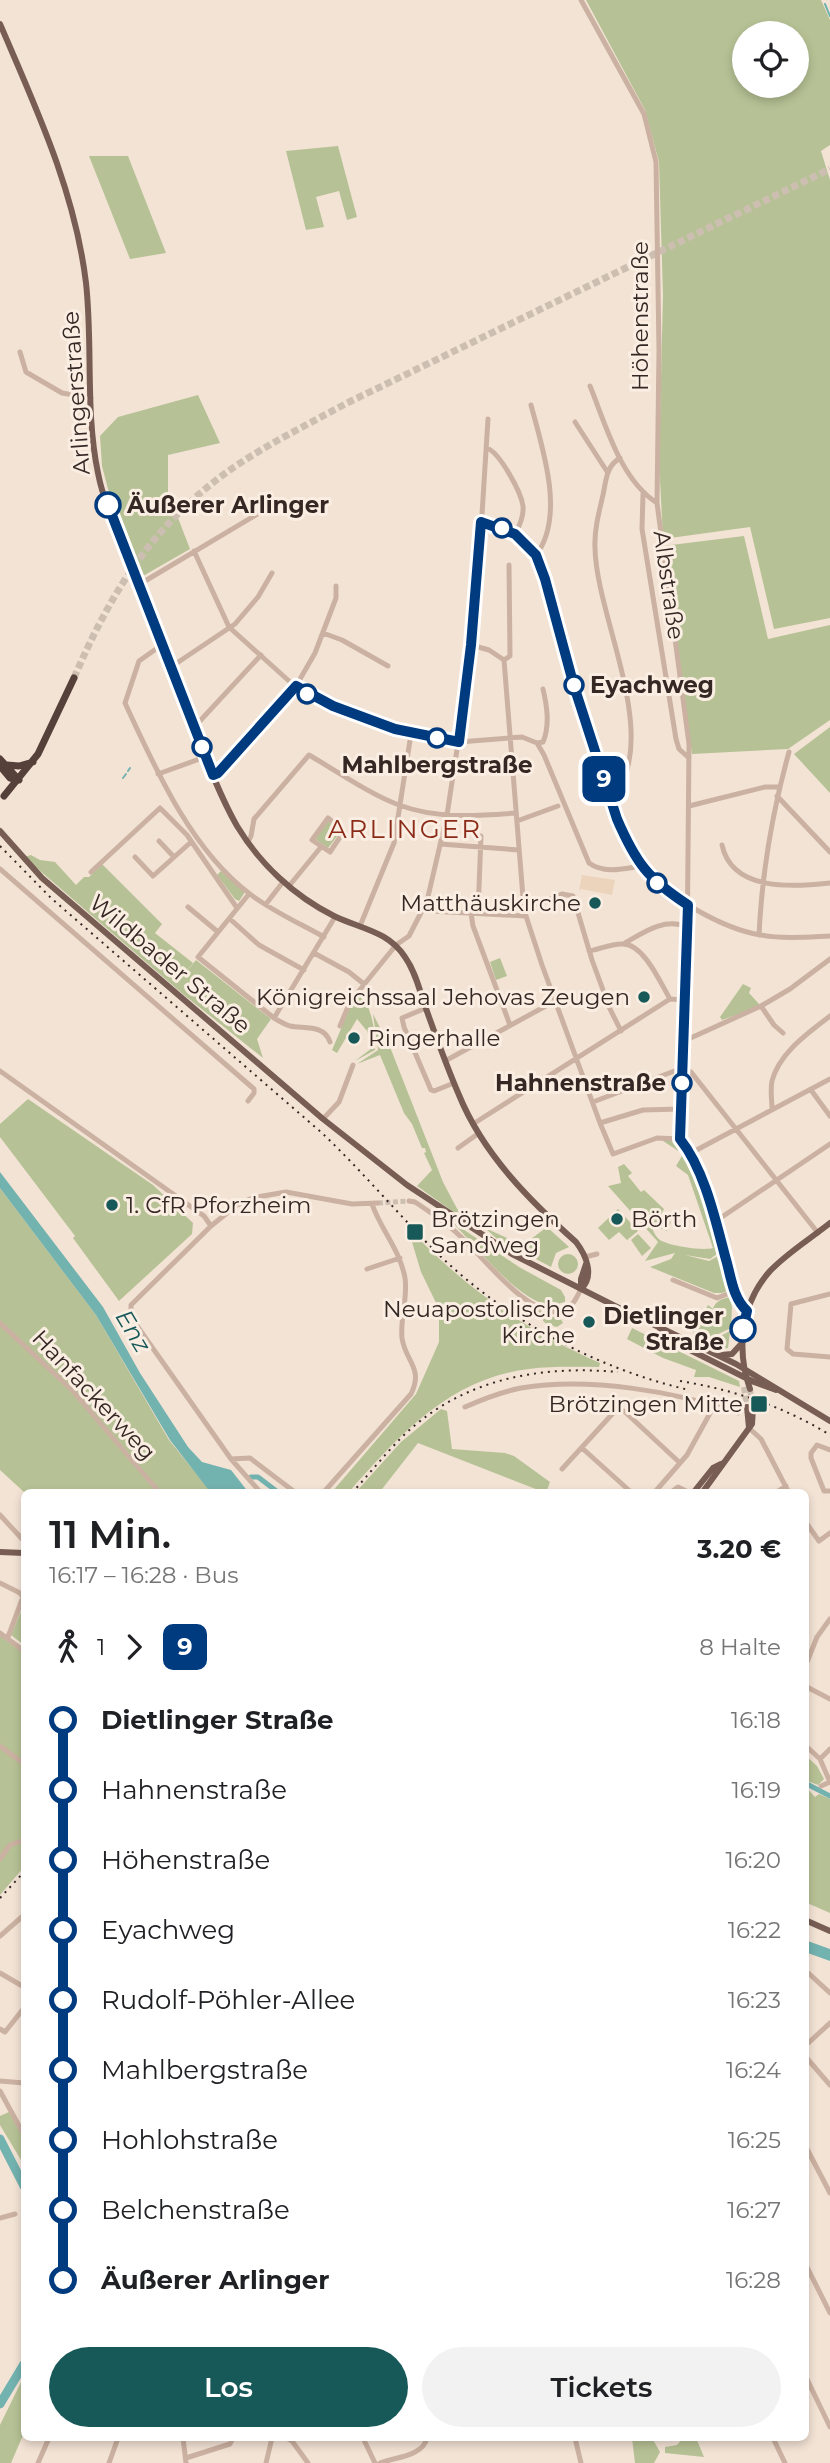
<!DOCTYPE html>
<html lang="de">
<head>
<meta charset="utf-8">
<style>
	body { margin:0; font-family:Montserrat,sans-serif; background:#f2f2f2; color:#202124; height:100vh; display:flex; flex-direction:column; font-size:26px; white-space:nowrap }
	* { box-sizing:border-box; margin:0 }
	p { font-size:23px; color:#757577 }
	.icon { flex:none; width:38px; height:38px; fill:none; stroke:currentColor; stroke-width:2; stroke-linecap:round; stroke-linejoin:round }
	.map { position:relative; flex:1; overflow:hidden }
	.drawer { position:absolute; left:21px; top:1489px; width:788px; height:952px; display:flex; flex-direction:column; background:#fff; border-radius:10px; box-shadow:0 4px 10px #0003 }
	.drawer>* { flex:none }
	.badge { padding:0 14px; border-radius:10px; font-size:24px; line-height:46px }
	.fabs { position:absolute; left:732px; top:21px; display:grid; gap:14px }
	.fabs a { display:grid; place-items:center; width:77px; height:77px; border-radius:50%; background:#fff; box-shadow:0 4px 10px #0003; font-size:35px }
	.map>.badge { position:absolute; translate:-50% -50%; box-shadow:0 0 0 4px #fff }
	.legs { display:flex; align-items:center; gap:10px; height:77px; padding:0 28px; font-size:23px }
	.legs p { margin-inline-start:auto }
	.summary { display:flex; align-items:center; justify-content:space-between; height:119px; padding:0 28px }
	h1 { font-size:38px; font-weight:600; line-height:52px }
	.cta { display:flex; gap:14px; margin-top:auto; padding:14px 28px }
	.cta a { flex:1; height:80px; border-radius:42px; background:#175958; color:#fff; font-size:28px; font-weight:600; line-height:80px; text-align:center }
	.cta a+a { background:#f2f2f2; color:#202124 }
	ul { padding:0 28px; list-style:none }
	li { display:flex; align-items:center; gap:24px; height:70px; font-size:26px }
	li i { display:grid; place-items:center; width:10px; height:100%; margin:0 9px; background:currentColor }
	li i::after { content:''; width:18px; height:18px; margin:-9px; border:5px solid; border-radius:50%; background:#fff }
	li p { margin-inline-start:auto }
	li:first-child i { background:linear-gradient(#0000 50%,currentColor 0) }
	li:last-child i { background:linear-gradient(currentColor 50%,#0000 0) }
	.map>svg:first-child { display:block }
	.green { fill:#b6c295; fill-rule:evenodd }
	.plaza { fill:#ecd3bb }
	.water { fill:#72b2af }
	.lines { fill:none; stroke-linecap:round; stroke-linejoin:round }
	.stream { stroke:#72b2af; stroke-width:2 }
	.canal { stroke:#72b2af; stroke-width:5 }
	.river { stroke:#72b2af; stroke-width:9 }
	.minor-tunnel { stroke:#cdbeb2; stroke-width:5; stroke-dasharray:5 2.5; stroke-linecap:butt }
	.major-tunnel { stroke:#cdbeb2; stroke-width:6; stroke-dasharray:6 3; stroke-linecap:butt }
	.highway-tunnel { stroke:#cdbeb2; stroke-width:7; stroke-dasharray:7 3.5; stroke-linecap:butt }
	.minor { stroke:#cbb1a1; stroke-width:5 }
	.major { stroke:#785d54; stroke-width:6 }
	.highway { stroke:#56413a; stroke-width:7 }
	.rail { stroke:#352824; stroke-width:2; stroke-dasharray:2 5; stroke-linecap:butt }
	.line-1-casing { stroke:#fff; stroke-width:16 }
	.line-1 { stroke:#003b80; stroke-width:10 }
	.stop-1-dot { fill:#fff; stroke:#003b80; stroke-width:3.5 }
	.poi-dot { fill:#175958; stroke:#faede2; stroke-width:2.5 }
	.labels { text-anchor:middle; stroke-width:6; stroke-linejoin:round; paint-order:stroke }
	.street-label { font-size:23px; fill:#352824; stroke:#faede2 }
	.stop-label { font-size:23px; font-weight:bold; fill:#352824; stroke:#faede2; text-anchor:start }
	.poi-label { font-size:23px; fill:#352824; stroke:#faede2; text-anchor:end }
	.water-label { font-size:24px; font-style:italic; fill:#175958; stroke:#faede2 }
	.quarter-label { font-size:26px; letter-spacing:2px; fill:#8a2a17; stroke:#faede2 }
</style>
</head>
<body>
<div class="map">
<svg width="830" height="2463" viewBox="0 0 830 2463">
	<rect width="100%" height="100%" fill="#f3e3d5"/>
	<path class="green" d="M586,0H821L830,20V145L821,151L830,180V618L774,629L750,527L663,539L659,460L663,295L659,162L645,110ZM744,33H796V86H744Z
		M338,146L357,217L347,220L339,191L316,197L324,227L306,230L286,151Z
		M89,156H128L166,253L130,259Z
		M198,395L220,443L168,455V492L190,549L143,576L108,489L102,466L100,436L118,417Z
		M744,536L768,639L830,625V720L788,749L692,754L663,546Z
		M830,727V793L794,754Z
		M328,821L341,831L328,848L315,839Z
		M31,855L40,860L55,862L76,885L84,877H89L102,864L162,924L155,933L193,963L181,978L196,960L271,1019L257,1039L263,1058L184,995L24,857Z
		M221,871L245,892L239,901L235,899L217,875Z
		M500,958L507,976L496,980L490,962Z
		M743,984L751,988L749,993L760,1005L753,1009L722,1020L720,1017Z
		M360,991C371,1008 376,1030 375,1050L355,1061L372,1048L367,1031L357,1019L337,1053L332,1050L352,1003Z
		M373,1014L390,1047L443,1182L462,1218L417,1186L432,1170L424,1153L426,1152L425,1148H422L412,1124L404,1113L380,1055L357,1064L378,1050Z
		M28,1099L153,1185L193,1223L192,1234L119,1301L73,1238L75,1236L0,1137V1124Z
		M660,1139L678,1142C701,1167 713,1222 722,1255L717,1254L710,1259L685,1255L709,1261L718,1256L723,1259L730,1290L722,1293H714L650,1267L671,1259L675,1253L645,1261L658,1242L608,1186L621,1183L618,1167L624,1164L632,1173L628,1176L641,1192L644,1190L664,1209L660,1217L671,1222L667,1231L653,1225L656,1215L651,1225C653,1231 655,1236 660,1240C670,1246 702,1251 713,1248L688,1175L676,1166L683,1154Z
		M0,1188L96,1315L169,1440L212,1493H25L0,1470Z
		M618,1209L638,1231L627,1240L619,1232L609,1240L598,1228Z
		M451,1221L519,1267L561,1290L565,1297V1302L549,1306C512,1295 478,1248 451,1221Z
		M547,1227L569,1247L556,1253L551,1267L496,1238L485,1228L523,1245Z
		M638,1234L651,1248L642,1256L631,1240Z
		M416,1236C472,1293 528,1331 600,1363L599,1367C576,1367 552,1366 529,1369C450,1378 399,1435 348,1493H331L416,1394L439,1342V1309L421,1272L412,1242Z
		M558 1264a10 10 0 1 1 20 0a10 10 0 1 1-20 0Z
		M730,1297L732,1307L731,1328L708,1339L657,1316L660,1310L695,1328L708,1305L713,1309C715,1301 723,1298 730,1297Z
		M530,1306L553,1317H560L563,1323L557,1327L546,1324Z
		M632,1328L739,1381L740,1387L709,1377H694L696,1370L663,1358L627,1339Z
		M730,1331L728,1348L723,1349L709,1342Z
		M441,1409L447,1411L452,1449L505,1453L514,1456L550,1482L546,1493L418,1443L379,1493H355L401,1442Z
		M24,1604V1645L11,1635Z
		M0,1636L7,1639L24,1654V1763L0,1744Z
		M0,1747L24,1766V1867L0,1895Z
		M805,1755L817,1766L824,1779L818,1785L805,1780Z
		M805,1786L815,1797L819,1794L830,1799V1913L805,1902Z
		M9,2112L24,2139V2165L0,2125V2116Z
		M24,2376V2433L11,2463H0V2425Z
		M632,2438H652L660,2452L654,2463H635Z
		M683,2438H696L704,2457L665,2453V2447L677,2445Z"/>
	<path class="plaza" d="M582,875L615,880L612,895L581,889L579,891Z"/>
	<path class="water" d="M0,1172L103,1307L140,1373L188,1447L202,1462L231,1470L249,1493H211L170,1440L96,1315L0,1188Z
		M805,1940L830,1949V1961L805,1952Z"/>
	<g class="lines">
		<path class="stream" d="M825,4L830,16
			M128,771L130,768
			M123,778L126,774"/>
		<path class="canal" d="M251,1477H258L279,1493
			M805,1783L830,1796"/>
		<path class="river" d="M0,2139L24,2186
			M0,2404L24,2364"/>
		<path class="minor-tunnel" d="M378,1203L409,1201"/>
		<path class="major-tunnel" d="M744,1387L747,1407
			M750,1389L753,1409"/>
		<path class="highway-tunnel" d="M74,678C110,594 151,527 227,472C265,445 307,425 347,403L830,169"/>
		<path class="minor" d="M581,0L644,114L656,162L659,350L657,503L689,744L687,964L680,1139C704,1169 714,1213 724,1250C729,1270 732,1296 747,1311
			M20,352L26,372L62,393L91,398
			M590,386C606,425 620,479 657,503
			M531,405C542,447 566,516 536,555
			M575,422L608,473
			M487,448C500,453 521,492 523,506C524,516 520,525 515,534
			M643,494L642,529L676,739L679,749L689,758
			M481,522C501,528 518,533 532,549C546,565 556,618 562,639C576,692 592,745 610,797C618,820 625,845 639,865C661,894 725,930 761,935C784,939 807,937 830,936
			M194,551L229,627L299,690L333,706L411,734L459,742L522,737L537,743L544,755L589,863C604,874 623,869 641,866
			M509,565L510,656L504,660L524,910L542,965L600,1123L613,1154L657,1138L680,1139
			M140,584L276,503
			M323,633L342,640L388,666
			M163,644L139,661L125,703C155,768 191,850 250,894C272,911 299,923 324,937
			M471,645L489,650L504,660
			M171,667L235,624L258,597L272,573
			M193,725L199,722L261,655
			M537,743L543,742C550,725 547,706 543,689
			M158,774L205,757
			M213,775L218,773L292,693L315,653L336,598V586
			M777,796L830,852
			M611,800C664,740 596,618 595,548C594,531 599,512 603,495C606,481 606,466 620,458
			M689,806L765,787H779
			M328,818L344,831L330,852L312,840Z
			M517,821L558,806
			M159,841L174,857
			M248,842L251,836L254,819L309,755C335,770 371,795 399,805C436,819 477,816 516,813
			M440,844L519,850
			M722,845C732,892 794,887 830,883
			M135,857L153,876L191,842
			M0,869L254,1089V1093L248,1101
			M91,872L160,808L187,835L237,908
			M289,886L321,847
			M249,894L198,957L274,1018L335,917
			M266,904L283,882
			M188,907L218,932
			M424,909L430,911L525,916
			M524,910L562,894L573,896L592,960L610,1009L621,1031
			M471,913L473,926L510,1025
			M478,913L481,836
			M230,919L259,945L304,970
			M360,926L394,843L411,734
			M759,935C762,872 772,813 789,752
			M625,943C644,932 665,917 687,927
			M589,951C600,949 613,943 623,944C644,944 661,984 670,999L684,1000
			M314,953L349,972L364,984
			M761,1006L774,1025L783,1033
			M426,1008L402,1018L404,1027L431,1090L434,1091L454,1083
			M274,1018C279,1021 284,1024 290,1026C304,1029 324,1024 330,1042
			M340,1026L350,1002L396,945L409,936L427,901L447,815L463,710L479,562L488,419
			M684,1041L761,1006L790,989L830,959
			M445,1061L555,1001
			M0,1071L204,1216L211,1226
			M811,1090L830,1116
			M593,1102L677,1070L691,1072L818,1233
			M772,1109C772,1100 770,1090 772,1081C779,1053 808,1033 830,1016
			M323,1119L339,1102L353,1065
			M600,1123L643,1110L681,1109
			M473,1124L670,999
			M458,1148L479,1133
			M691,1153L830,1079
			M409,1201L415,1202C433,1214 451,1226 466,1242C486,1260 533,1323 565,1310C573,1306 577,1297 581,1289
			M716,1221L830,1144
			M585,1257L597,1254
			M367,1269L400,1258
			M673,1280L717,1298L735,1291
			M830,1294L791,1304L787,1349L793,1354L830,1357
			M0,1323L72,1390L160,1493
			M465,1407C483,1399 501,1392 521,1388C589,1377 674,1391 738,1413
			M749,1428L761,1439L789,1493
			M582,1448L632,1493
			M830,1450L817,1445L811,1453V1458L824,1491H830
			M231,1459L250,1458L296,1493
			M562,1469L615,1411H624L680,1463
			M261,1493L231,1459L135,1323L131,1316V1305L211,1226L237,1205L252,1198L286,1192L352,1204L378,1203
			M323,1493L411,1394C424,1368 405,1361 402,1338C400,1318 408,1298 405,1278C400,1250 381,1230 372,1204
			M654,1493L687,1455L714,1406
			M670,1493L678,1487L690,1493
			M775,1493L786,1486
			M0,1515L24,1541
			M805,1521L819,1541L830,1533
			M0,1583L20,1593L23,1597L8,1637
			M0,1633L24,1651
			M805,1667L817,1637L830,1619
			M805,1686L830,1699
			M805,1740L807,1747L820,1759L830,1782
			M0,1746L24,1764
			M820,1759L830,1749
			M821,1786L830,1782
			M0,1859L10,1845L24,1840
			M0,1936L24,1915
			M805,1970L830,1993
			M0,1973L24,1987
			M0,2029L5,2032L24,2008
			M805,2046L830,2023
			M805,2056L830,2085
			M0,2081L24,2083
			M0,2091L24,2135
			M805,2145L830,2193
			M0,2218L15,2214
			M805,2263L830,2313
			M805,2375L830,2427
			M183,2438L186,2463
			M287,2438L292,2441L308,2463
			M363,2438L375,2463
			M575,2438L581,2463
			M773,2438L785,2463
			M186,2458L230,2444L233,2438
			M38,2463L49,2438
			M109,2463L118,2438
			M266,2463L272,2438
			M380,2463C396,2457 423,2456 427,2438"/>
		<path class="major" d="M0,24C36,108 75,191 86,283C93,346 85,411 98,473C105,511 127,548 140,584C159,633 176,681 195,730C207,762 220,796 237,826C260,864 294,896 334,916C361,929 388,931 405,957C415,971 419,988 424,1003C435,1034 446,1065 459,1095C483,1154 530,1201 576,1242C586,1255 595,1276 581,1289
			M0,831L42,878L323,1119L407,1185L512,1254L617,1307L736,1364L830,1421
			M581,1289V1279L586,1264
			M660,1329L668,1339L754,1382L776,1390
			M721,1355L732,1354L742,1343
			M750,1389C736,1350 741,1303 770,1271C787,1253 810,1239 830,1223
			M747,1407L749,1428
			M693,1493L713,1468L721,1464
			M702,1493L752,1424L753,1409
			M0,1552L24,1553
			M805,1920L830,1931"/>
		<path class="highway" d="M0,759L19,780
			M7,765L19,766L33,762
			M0,766L10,778L19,780
			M4,796L38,754L74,678"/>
		<path class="rail" d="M0,846L51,898L322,1133C362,1171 397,1213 436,1252C506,1320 595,1368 689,1390
			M680,1381C734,1390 783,1406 830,1435
			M352,1493C369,1474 385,1454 403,1436C462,1379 539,1365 618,1372
			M0,1898L24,1872"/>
	</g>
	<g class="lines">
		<defs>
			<path id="line-1" d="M108,505L213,775L218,773L296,686L333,706L395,729L459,742L471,645L481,522L515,534L536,555L545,579L574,686L617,819C636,863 648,879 688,905L680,1139C704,1169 715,1218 725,1256C731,1275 732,1297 747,1311L743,1329"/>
		</defs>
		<use href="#line-1" class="line-1-casing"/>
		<use href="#line-1" class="line-1"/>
	</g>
	<g class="stop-1-dot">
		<circle cx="108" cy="505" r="12"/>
		<circle cx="502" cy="528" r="9"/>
		<circle cx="574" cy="685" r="9"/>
		<circle cx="307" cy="694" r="9"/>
		<circle cx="437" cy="738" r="9"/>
		<circle cx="202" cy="747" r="9"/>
		<circle cx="657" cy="883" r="9"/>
		<circle cx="682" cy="1083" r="9"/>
		<circle cx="743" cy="1329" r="12"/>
	</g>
	<g class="poi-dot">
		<circle cx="595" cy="903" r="7"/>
		<circle cx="644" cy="997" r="7"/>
		<circle cx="354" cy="1038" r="7"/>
		<circle cx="112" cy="1205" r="7"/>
		<circle cx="617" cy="1219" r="7"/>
		<rect x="406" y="1223" width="18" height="18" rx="3.5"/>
		<circle cx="589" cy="1322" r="7"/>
		<rect x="750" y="1395" width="18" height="18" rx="3.5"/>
	</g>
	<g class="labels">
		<g class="street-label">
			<text transform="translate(640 316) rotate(-90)" y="8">Höhenstraße</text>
			<text transform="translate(76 393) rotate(-94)" y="8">Arlingerstraße</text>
			<text transform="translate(669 585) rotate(82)" y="8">Albstraße</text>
			<text transform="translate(170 964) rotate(40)" y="8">Wildbader Straße</text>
			<text transform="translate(94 1395) rotate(47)" y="8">Hanfackerweg</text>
		</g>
		<g class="stop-label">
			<text x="127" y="513">Äußerer Arlinger</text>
			<text x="590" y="693">Eyachweg</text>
			<text x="437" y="773" text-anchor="middle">Mahlbergstraße</text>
			<text x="666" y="1091" text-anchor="end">Hahnenstraße</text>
			<text x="724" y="1324" text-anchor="end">Dietlinger<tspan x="724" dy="26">Straße</tspan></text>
		</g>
		<g class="poi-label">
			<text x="581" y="911">Matthäuskirche</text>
			<text x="630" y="1005">Königreichssaal Jehovas Zeugen</text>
			<text x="368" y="1046" text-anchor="start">Ringerhalle</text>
			<text x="126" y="1213" text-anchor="start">1. CfR Pforzheim</text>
			<text x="431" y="1227" text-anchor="start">Brötzingen<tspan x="431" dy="26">Sandweg</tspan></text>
			<text x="631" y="1227" text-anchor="start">Börth</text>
			<text x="575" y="1317">Neuapostolische<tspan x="575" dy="26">Kirche</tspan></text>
			<text x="743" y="1412">Brötzingen Mitte</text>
		</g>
		<g class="water-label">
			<text transform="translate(133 1331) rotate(59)" y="8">Enz</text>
		</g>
		<g class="quarter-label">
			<text x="405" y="838">ARLINGER</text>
		</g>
	</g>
</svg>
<div class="fabs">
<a><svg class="icon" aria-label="locate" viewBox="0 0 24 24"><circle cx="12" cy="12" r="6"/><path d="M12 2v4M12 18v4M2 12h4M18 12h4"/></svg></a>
</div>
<b class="badge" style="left:604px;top:779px;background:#003b80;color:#fff">9</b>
<section class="drawer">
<div class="summary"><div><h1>11 Min.</h1><p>16:17 – 16:28 · Bus</p></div><b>3.20 €</b></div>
<div class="legs"><svg class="icon" aria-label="walk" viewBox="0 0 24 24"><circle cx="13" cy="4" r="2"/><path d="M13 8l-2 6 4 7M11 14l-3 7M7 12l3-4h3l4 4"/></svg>1<svg class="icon" aria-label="forward" viewBox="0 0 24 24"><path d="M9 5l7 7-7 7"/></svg><b class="badge" style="background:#003b80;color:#fff">9</b><p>8 Halte</p></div>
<ul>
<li><i style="color:#003b80"></i><b>Dietlinger Straße</b><p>16:18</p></li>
<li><i style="color:#003b80"></i><span>Hahnenstraße</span><p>16:19</p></li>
<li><i style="color:#003b80"></i><span>Höhenstraße</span><p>16:20</p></li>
<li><i style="color:#003b80"></i><span>Eyachweg</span><p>16:22</p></li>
<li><i style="color:#003b80"></i><span>Rudolf-Pöhler-Allee</span><p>16:23</p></li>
<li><i style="color:#003b80"></i><span>Mahlbergstraße</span><p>16:24</p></li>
<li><i style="color:#003b80"></i><span>Hohlohstraße</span><p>16:25</p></li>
<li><i style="color:#003b80"></i><span>Belchenstraße</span><p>16:27</p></li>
<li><i style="color:#003b80"></i><b>Äußerer Arlinger</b><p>16:28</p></li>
</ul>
<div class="cta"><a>Los</a><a>Tickets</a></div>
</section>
</div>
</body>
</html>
